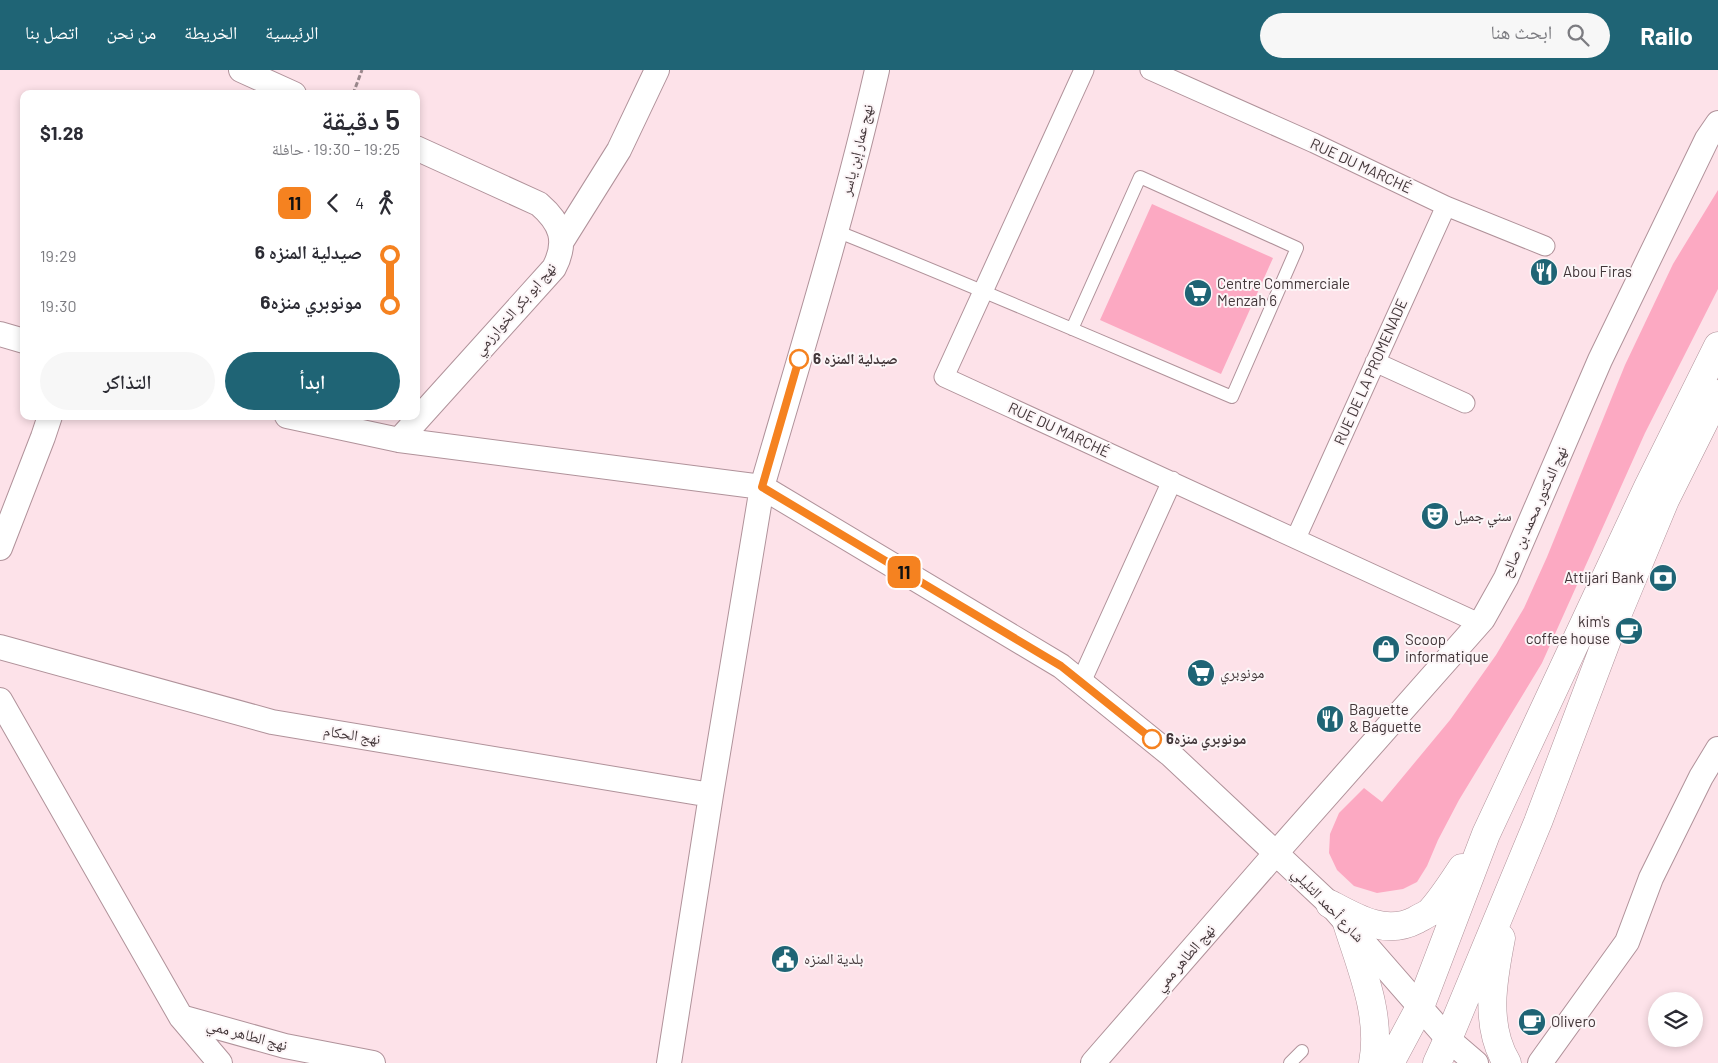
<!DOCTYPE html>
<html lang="ar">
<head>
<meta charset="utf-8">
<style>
	body { margin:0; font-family:Barlow,"Noto Naskh Arabic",sans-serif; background:#f7f7f7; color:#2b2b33; direction:rtl; height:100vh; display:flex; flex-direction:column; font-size:19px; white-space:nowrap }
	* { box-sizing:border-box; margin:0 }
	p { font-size:16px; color:#7c7c81 }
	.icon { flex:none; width:28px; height:28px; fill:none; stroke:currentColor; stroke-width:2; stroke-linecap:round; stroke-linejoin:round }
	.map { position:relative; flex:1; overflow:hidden; direction:ltr }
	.drawer { position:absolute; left:20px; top:20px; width:400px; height:330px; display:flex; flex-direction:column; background:#fff; border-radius:10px; box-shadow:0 2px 8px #0003; direction:rtl }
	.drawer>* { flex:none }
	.badge { padding:0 10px; border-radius:8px; font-size:18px; line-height:32px }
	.controls { position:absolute; left:1648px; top:922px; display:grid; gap:10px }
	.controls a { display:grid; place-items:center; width:55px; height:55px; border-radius:50%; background:#fff; box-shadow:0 2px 8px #0003; font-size:25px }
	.map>.badge { position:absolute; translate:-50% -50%; box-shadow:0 0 0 2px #fff }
	.legs { display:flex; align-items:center; gap:8px; height:55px; padding:0 20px; font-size:16px }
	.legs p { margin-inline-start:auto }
	.summary { display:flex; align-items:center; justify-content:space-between; height:85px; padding:0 20px }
	h1 { font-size:28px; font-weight:600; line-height:38px }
	.primary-button { display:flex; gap:10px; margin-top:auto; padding:10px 20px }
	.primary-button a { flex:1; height:58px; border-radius:30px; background:#1f6475; color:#fff; font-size:20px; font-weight:600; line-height:58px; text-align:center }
	.primary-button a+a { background:#f7f7f7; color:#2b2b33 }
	ul { padding:0 20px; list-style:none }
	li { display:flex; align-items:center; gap:18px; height:50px; font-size:19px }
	li i { display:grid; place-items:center; width:8px; height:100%; margin:0 6px; background:currentColor }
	li i::after { content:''; width:12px; height:12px; margin:-6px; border:4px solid; border-radius:50%; background:#fff }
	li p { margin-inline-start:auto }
	li:first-child i { background:linear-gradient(#0000 50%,currentColor 0) }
	li:last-child i { background:linear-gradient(currentColor 50%,#0000 0) }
	header { display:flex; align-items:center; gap:30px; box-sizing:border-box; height:70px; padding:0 25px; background:#1f6475; color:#fff }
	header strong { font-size:24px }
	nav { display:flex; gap:28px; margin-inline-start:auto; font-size:18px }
	.search { width:350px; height:45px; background:#f7f7f7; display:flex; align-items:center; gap:12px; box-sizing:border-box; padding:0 18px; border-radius:28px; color:#7c7c81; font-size:19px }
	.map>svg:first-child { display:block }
	.green { fill:#fca9c2 }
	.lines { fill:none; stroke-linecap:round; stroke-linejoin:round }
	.service-casing { stroke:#b0929a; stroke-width:14 }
	.pedestrian-casing { stroke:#b0929a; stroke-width:21 }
	.minor-casing { stroke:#b0929a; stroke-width:26 }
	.secondary-casing { stroke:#b0929a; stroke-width:29 }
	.path { stroke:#9a878c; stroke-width:3; stroke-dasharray:5 2.5; stroke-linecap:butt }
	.service { stroke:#fff; stroke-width:12 }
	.pedestrian { stroke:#fff; stroke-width:19 }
	.minor { stroke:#fff; stroke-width:24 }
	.secondary { stroke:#fff; stroke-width:28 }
	.line-1-casing { stroke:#fff; stroke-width:11 }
	.line-1 { stroke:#f58220; stroke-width:8 }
	.stop-1-dot { fill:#fff; stroke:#f58220; stroke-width:2.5 }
	.labels { text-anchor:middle; stroke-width:4; stroke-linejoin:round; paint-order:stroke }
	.street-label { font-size:15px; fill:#423639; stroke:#fcf5f7 }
	.poi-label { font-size:15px; fill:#423639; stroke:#fcf5f7; text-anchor:start }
	.stop-label { font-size:15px; font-weight:bold; fill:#423639; stroke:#fcf5f7; text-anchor:start }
</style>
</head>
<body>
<header>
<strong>Railo</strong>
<div class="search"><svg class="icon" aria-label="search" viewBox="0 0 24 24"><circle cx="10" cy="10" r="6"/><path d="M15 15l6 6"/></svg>ابحث هنا</div>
<nav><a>الرئيسية</a><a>الخريطة</a><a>من نحن</a><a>اتصل بنا</a></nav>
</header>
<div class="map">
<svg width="1718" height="993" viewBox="0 0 1718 993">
	<rect width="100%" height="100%" fill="#fde2e9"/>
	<path class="green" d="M1718,120V219L1645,363L1542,593L1459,730L1438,770L1427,796L1417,812L1403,819L1377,823L1354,816L1337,800L1329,783L1330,764L1339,743L1364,718L1382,732L1450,650L1496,585L1524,538L1547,487L1625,295L1673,194Z
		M1152,134L1273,188L1221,304L1100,250Z"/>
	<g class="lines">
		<defs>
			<path id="service" d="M836,161C969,214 1100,271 1232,327L1297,178L1140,107L1072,259
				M1290,993L1302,981"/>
			<path id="pedestrian" d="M1084,0L944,307L1481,554
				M1150,0L1314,73L1446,136L1545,176
				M1375,292L1465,333
				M1296,468L1446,136
				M1081,612L1172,411"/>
			<path id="minor" d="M241,0L294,24
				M562,171L619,80L657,0
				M0,264L24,271
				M287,346L399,370L762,417C802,279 845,141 877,0
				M399,370L554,198C568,171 561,153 539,134L416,78
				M0,478L43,367L50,346
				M0,577L272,652L711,725
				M0,630L181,947L220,993
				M181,947L285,976L373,993
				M669,993L711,725L762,417L1061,596L1171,685L1330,834L1448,969L1476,993
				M1093,993L1276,783L1483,549L1506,508L1600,290L1707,69L1718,53
				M1540,993L1627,872L1651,808L1701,707L1718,679"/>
			<path id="secondary" d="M1330,834C1356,848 1386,866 1416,850C1421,847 1426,845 1430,842C1442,829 1452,813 1462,798
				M1347,853C1361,898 1382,945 1373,993
				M1501,868C1493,909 1484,955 1507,993
				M1390,993L1420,937L1486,764L1648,417L1718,276
				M1437,993L1448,969L1538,752L1608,567L1665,430L1718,324"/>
		</defs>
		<use href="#service" class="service-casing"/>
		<use href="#pedestrian" class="pedestrian-casing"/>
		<use href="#minor" class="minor-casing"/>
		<use href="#secondary" class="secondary-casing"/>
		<path class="path" d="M353,24L362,0"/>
		<use href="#service" class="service"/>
		<use href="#pedestrian" class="pedestrian"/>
		<use href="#minor" class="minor"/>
		<use href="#secondary" class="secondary"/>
	</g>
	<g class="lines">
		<defs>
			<path id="line-1" d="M799,289L762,417L1061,596L1152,669"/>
		</defs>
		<use href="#line-1" class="line-1-casing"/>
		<use href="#line-1" class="line-1"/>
	</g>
	<defs>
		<symbol id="restaurant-disc" viewBox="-11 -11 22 22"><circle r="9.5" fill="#1f6475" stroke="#fcf5f7"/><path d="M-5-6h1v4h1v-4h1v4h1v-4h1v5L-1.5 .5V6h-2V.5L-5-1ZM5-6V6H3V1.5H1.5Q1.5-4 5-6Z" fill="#fff"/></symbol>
		<symbol id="supermarket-disc" viewBox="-11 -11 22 22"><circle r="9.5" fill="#1f6475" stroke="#fcf5f7"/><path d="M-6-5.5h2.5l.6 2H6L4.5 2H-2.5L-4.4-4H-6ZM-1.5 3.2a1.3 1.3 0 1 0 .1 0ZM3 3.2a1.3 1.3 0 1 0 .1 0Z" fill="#fff"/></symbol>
		<symbol id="theatre-disc" viewBox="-11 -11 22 22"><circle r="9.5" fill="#1f6475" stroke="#fcf5f7"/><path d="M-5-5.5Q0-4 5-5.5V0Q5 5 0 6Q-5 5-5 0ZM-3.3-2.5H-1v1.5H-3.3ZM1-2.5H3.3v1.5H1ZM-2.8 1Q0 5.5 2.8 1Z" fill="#fff"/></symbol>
		<symbol id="bank-disc" viewBox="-11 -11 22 22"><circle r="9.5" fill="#1f6475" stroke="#fcf5f7"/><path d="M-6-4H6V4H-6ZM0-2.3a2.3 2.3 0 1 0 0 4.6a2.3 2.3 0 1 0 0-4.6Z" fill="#fff"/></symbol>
		<symbol id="cafe-disc" viewBox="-11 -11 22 22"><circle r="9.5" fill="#1f6475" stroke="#fcf5f7"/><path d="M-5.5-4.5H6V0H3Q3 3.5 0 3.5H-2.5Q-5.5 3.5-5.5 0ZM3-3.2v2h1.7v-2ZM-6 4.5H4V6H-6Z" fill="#fff"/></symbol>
		<symbol id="shop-disc" viewBox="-11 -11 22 22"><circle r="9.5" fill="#1f6475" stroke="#fcf5f7"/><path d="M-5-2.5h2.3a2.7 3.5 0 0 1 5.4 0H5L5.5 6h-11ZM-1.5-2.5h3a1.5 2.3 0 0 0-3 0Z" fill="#fff"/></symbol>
		<symbol id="civic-disc" viewBox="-11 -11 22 22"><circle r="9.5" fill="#1f6475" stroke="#fcf5f7"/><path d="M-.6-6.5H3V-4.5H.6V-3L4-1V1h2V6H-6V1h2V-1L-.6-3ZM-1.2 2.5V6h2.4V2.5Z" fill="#fff"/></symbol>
	</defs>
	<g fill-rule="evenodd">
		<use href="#restaurant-disc" x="1528" y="186" width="32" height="32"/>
		<use href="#supermarket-disc" x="1182" y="207" width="32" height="32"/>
		<use href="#theatre-disc" x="1419" y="430" width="32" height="32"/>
		<use href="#bank-disc" x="1647" y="492" width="32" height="32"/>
		<use href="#cafe-disc" x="1613" y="545" width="32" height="32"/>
		<use href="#shop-disc" x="1370" y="563" width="32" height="32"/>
		<use href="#supermarket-disc" x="1185" y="587" width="32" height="32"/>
		<use href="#restaurant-disc" x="1314" y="633" width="32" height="32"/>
		<use href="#civic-disc" x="769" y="873" width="32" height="32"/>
		<use href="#cafe-disc" x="1516" y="936" width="32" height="32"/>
	</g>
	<g class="stop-1-dot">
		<circle cx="799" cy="289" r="9"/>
		<circle cx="1152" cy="669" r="9"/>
	</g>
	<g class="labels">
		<g class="street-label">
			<text transform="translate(857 80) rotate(-76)" y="5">نهج عمار إبن ياسر</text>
			<text transform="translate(1361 96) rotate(25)" y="5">RUE DU MARCHÉ</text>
			<text transform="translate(515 239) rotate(-49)" y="5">نهج ابو بكر الخوارزمي</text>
			<text transform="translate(1371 302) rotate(-66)" y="5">RUE DE LA PROMENADE</text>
			<text transform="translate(1059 360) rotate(25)" y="5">RUE DU MARCHÉ</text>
			<text transform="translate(1534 442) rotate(-66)" y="5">نهج الدكتور محمد بن صالح</text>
			<text transform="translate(352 665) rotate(9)" y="5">نهج الحكام</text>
			<text transform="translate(1328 835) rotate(46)" y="5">شارع أحمد التليلي</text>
			<text transform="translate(1185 888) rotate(-49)" y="5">نهج الطاهر ممي</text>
			<text transform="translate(247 965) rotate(15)" y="5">نهج الطاهر ممي</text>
		</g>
		<g class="poi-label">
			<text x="1563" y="207">Abou Firas</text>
			<text x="1217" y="219">Centre Commerciale<tspan x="1217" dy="17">Menzah 6</tspan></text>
			<text x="1454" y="451">سني جميل</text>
			<text x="1644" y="513" text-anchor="end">Attijari Bank</text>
			<text x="1610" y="557" text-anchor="end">kim's<tspan x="1610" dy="17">coffee house</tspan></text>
			<text x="1405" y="575">Scoop<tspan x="1405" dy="17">informatique</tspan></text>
			<text x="1220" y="608">مونوبري</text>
			<text x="1349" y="645">Baguette<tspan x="1349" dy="17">&amp; Baguette</tspan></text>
			<text x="804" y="894">بلدية المنزه</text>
			<text x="1551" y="957">Olivero</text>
		</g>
		<g class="stop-label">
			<text x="813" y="294">صيدلية المنزه 6</text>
			<text x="1166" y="674">مونوبري منزه6</text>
		</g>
	</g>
</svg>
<div class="controls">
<a><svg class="icon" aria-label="layers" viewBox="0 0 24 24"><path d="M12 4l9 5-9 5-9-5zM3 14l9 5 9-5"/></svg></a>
</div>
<b class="badge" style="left:904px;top:502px;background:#f58220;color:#111">11</b>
<section class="drawer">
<div class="summary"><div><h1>5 دقيقة</h1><p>19:25 – 19:30 · حافلة</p></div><b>$1.28</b></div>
<div class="legs"><svg class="icon" aria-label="walk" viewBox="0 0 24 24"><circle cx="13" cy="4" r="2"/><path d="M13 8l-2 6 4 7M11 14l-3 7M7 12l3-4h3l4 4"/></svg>4<svg class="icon" aria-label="back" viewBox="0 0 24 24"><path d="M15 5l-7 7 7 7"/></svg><b class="badge" style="background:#f58220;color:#111">11</b></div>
<ul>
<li><i style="color:#f58220"></i><b>صيدلية المنزه 6</b><p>19:29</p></li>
<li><i style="color:#f58220"></i><b>مونوبري منزه6</b><p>19:30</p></li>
</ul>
<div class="primary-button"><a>ابدأ</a><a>التذاكر</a></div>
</section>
</div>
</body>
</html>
